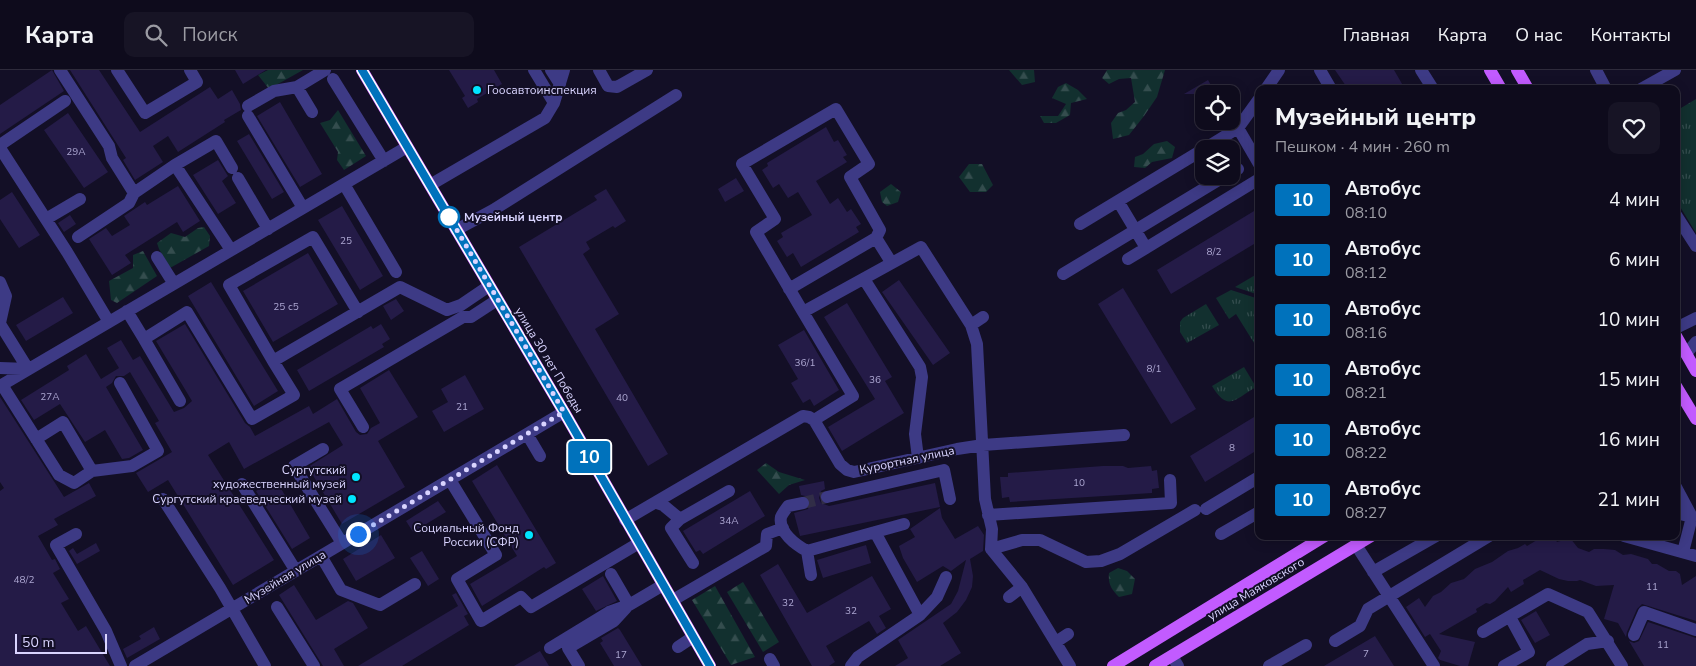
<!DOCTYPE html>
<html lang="ru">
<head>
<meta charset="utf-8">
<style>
	body { margin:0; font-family:"Nunito Sans",sans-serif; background:#171425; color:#f1f3f6; height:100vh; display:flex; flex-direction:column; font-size:19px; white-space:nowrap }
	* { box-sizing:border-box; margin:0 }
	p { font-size:16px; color:#9b9ba3 }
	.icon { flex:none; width:28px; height:28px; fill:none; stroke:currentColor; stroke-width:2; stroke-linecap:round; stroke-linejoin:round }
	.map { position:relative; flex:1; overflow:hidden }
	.drawer { position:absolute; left:1255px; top:15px; width:425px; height:455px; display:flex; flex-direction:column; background:#0e0b1c; border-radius:10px; box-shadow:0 2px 12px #0003,0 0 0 1px #2e2b3b }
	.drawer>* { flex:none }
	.badge { padding:0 10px; border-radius:4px; font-size:18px; line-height:32px }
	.tools { position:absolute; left:1195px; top:15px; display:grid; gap:10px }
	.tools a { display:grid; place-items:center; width:45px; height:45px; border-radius:10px; background:#0e0b1c; box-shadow:0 2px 12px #0003,0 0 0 1px #2e2b3b; font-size:25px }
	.scale { position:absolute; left:15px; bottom:12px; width:92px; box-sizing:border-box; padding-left:5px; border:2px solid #d9d4ff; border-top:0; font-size:14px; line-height:18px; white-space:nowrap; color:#d9d4ff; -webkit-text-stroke:4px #130f26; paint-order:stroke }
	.you { position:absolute; width:25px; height:25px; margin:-12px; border:4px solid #fff; border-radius:50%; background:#1a73e8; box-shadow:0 0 0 8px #1a73e833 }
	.map>.badge { position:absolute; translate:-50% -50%; box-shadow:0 0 0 2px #fff }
	.round { display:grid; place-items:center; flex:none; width:52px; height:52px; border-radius:10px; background:#171425 }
	.overview { display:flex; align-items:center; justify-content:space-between; height:85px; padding:0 20px }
	h1 { font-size:24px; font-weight:800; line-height:38px }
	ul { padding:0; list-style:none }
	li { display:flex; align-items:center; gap:15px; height:60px; padding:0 20px }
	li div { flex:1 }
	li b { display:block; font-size:19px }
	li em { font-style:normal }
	li .badge { min-width:55px; font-weight:700; text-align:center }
	header { display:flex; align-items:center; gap:30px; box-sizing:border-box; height:70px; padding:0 25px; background:#0e0b1c; border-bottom:1px solid #2e2b3b }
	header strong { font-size:24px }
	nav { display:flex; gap:28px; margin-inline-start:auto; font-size:18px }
	.search { width:350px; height:45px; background:#171425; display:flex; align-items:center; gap:12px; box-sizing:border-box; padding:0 18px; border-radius:10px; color:#9b9ba3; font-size:19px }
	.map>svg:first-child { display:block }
	.grass { fill:url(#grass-tufts) }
	.forest { fill:url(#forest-firs) }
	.building { fill:#241b47 }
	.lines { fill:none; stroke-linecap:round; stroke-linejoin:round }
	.minor-tunnel { stroke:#312d47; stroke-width:12; stroke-dasharray:12 6; stroke-linecap:butt }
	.minor { stroke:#3d3a85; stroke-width:12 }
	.major { stroke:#c25bff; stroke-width:12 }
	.line-casing { stroke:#fff; stroke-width:11 }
	.line { stroke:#0072bc; stroke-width:8 }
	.walk { stroke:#d9d4ff; stroke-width:5; stroke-dasharray:0 9 }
	.poi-dot { fill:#00e5ff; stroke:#130f26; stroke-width:2 }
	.stop-dot { fill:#fff; stroke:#0072bc; stroke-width:2.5 }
	.labels { text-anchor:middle; stroke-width:4; stroke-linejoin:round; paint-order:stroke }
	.number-label { font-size:10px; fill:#aca6d1 }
	.poi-label { font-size:12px; fill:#d9d4ff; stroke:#130f26; text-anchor:end }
	.stop-label { font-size:12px; font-weight:bold; fill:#d9d4ff; stroke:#130f26; text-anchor:start }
	.street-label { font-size:12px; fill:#d9d4ff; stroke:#130f26 }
</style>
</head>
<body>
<header>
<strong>Карта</strong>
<div class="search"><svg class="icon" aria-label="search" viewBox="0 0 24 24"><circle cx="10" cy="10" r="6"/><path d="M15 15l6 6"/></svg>Поиск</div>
<nav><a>Главная</a><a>Карта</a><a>О нас</a><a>Контакты</a></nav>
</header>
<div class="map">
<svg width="1696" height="596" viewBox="0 0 1696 596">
	<defs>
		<pattern id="grass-tufts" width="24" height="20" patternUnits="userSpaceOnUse" patternTransform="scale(1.25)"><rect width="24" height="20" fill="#12302f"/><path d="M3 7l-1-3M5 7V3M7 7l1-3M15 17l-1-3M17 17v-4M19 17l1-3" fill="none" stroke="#344d4e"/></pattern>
		<pattern id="forest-firs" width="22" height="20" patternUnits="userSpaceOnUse" patternTransform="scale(1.25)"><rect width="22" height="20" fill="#12302f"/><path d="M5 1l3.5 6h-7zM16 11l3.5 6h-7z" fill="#344d4e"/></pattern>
	</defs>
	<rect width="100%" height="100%" fill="#130f26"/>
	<path class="grass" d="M1696,29V163L1676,130V41Z
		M1257,204L1259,207V225L1235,217Z
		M1231,220L1259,229V281L1236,244L1229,249L1216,228Z
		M1206,234L1219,255L1187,273L1180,262V252L1183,248Z
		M1244,297L1256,317C1234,330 1228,342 1212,316Z"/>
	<path class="forest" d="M268,0H303L269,19L258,5Z
		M1009,0H1034L1035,12L1022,15Z
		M1107,0H1165L1157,27L1144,46L1129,65L1113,69L1111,53L1118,43L1126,40L1135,32L1131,8L1119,9L1109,14L1102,8Z
		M1066,13L1078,20L1087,29L1071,33L1070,45L1056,53H1044L1040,46H1058L1066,34L1052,28L1058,17Z
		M338,40L366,86L344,100L337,90L338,82L320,53L330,50Z
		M1167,71L1175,77L1172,88L1152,92L1145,98L1134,97L1135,87L1143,84L1154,74Z
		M969,94H982L993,115L986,122H970L959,107Z
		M891,114L901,122L898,132L887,136L882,132L880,122Z
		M204,157L210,166L209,176L170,198L159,179L157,173L171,163L185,167L198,158Z
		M143,181L157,206L117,233L111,230L109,211L133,198V185Z
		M766,393L779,402L805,410L789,415L779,424L757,400Z
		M1118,498L1127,501L1135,509L1132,524L1119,527C1111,519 1108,514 1109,503Z
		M743,512L779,572L763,582L727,522Z
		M715,516L755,587L731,595L692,530Z"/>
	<path class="building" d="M52,0L64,21L0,64V35Z
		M70,0H99L140,62L210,17L218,29L232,20L240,34L241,40L224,50L225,52L178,82L168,66L153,76L163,92L135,110L123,90L126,88Z
		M235,0H266L243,14Z
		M449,0H494L502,14L477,29L478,32L468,38L462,28L465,26Z
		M1335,0H1394L1405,19H1348Z
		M1208,10L1216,24H1184Z
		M280,32L322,104L300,117L257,46Z
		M68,43L108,102L84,118L44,60Z
		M826,57L834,72L838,70L847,85L843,87L847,92L816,111L830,134L838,128L847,142L851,139L861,154L856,157L859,162L801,197L793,183L787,187L777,171L783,167L781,163L812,145L798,122L788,128L779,114L773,118L762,100L768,96L767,93Z
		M249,64L284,122L272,129L237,71Z
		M218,90L228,106L222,111L236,133L218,144L193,105Z
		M736,108L744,121L725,132L718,119Z
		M178,116L200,151L183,162L177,152L125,185L131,193L112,205L89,169L106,158L112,166L130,155L124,146L145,132L147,135Z
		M606,119L626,151L615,158L613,156L586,172L590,179L583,184L619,244L595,259L668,384L648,396L519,177L597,130L594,126Z
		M12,122L40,165L19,178L0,149V130Z
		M342,136L383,206L360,220L318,150Z
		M1259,138V171L1171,224L1157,200Z
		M70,145L76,154L64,162L58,153Z
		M308,183L338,234L273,272L243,221Z
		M899,210L950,283L933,295L882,222Z
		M211,212L278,321L254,336L188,226Z
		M1123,218L1196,339L1171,354L1098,234Z
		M63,227L73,243L26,271L16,255Z
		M396,229L404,241L391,250L383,236Z
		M847,233L892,307L885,311L904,343L842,381L828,357L875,329L824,247Z
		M185,254L245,353L250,357L255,366L309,336L313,344L337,329L356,362L360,365L367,364L371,358L380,353L360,318L389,300L418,347L378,371L405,417L342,454L308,397L343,375L329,352L244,399L229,372L208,385L274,490L233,515L168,410L148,422L136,403L172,382L155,353L159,351L130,302L124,306H116L112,313L106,317L143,380L129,388L122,389L105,360L85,372L60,334L34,350L21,330L69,300L67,296L86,284L101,309L119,298L107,278L121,270L133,290L140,286L174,342L184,338L192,331L156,271Z
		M381,254L390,269L382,274L384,277L309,321L297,300L371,256L373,259Z
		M804,260L839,320L814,336L810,329L803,333L791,313L798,309L778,275Z
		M465,305L484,339L444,362L432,341L448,332L441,319Z
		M0,327L64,427L89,413L96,426L54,449L58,455L38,466L52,490L55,489L60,499L53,503L69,529L61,533L78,561L86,556L110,596H0V421L4,418L0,412Z
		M1259,344V379L1205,412L1190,386Z
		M497,395L556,493L546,499L544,497L482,536L470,514L517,486L472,411Z
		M1103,396H1123L1128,398L1151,396L1152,401L1157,400L1159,418L1152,419V423L1010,432L1009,427L1002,428L1000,407H1008V403Z
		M276,410L310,468L292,479L256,421Z
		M824,411L825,419L821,421L819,428L821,433L829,436L935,413L940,437L800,466L794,443L808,439L811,432L809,427L801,425L799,416Z
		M750,421L765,446L703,484L700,480L696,482L683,461Z
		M438,431L446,442L413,462L406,451Z
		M940,438L942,448L955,469L978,456L984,465L983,481L970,489L973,506L972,517L966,530L957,542L943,553L961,583L940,596H895L908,588L898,570L951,534L958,521L966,490L951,501L943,496L917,512L903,488L899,476L915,467L910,459Z
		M381,465L395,488L356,511L343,489Z
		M1542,467H1554L1557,472L1570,468L1578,478L1589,482L1594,479H1604L1615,480L1623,485L1631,484L1648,489L1652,494H1657L1669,501H1676L1680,504L1682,515L1696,506V551L1642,534L1637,539L1627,562L1626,567L1618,553L1604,549L1614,515L1596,516L1580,510L1577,511H1568L1559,509L1540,500L1523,510L1524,514L1511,522L1508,517L1495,531L1490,534L1486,533L1476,539L1477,542L1439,564L1475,572L1468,596H1460L1440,590L1438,588L1441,581L1430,564L1425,567L1406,537L1419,528L1425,537L1433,526L1441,522L1451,513L1464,509L1475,499L1492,492L1508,481L1518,478L1525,474L1527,476Z
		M96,473L100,481L77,494L69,481L73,478L77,484Z
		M866,475L871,493L823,508L817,490Z
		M422,481L439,509L428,516L410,488Z
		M778,494L807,543L872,506L891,539L879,546L886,558L877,564L869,551L826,576L835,592L829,596H812L760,505Z
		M603,506L617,531L596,541L582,519Z
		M294,515L316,550L348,531L353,533L368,558L334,579L344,596H323L279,525Z
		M456,523L468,544L464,546L469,555L402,596H358L458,536L452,525Z
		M1536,541L1550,565L1535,573L1521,550Z
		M1648,552L1696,568V596H1644L1629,571L1634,573L1639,571Z
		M154,557L160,569L127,588L123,579L141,569L139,566Z
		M618,558L620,560L642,596H614L600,573L603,571L601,568Z
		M1375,566L1394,596H1324Z
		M540,581L549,596H514Z"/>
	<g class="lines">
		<path class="minor-tunnel" d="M803,433L827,427"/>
		<path class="minor" d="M60,0L109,76L112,88L134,123
			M117,0L145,43L197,12L190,0
			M534,0L554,33
			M551,0L560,14
			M599,0L608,16L617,17L647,0
			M1320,0L1331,19
			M1421,0L1433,19
			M1596,0L1606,19
			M333,9L384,91
			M297,17L312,42
			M1266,19L1279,0
			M1641,19L1675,0
			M248,36L274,21L297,17L325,0
			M248,46L303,138
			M1238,58L1259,94
			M0,75L65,31
			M0,78L67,182L109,252
			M1204,79L1238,58L1259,29
			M175,95L216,71L232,98
			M1231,102L1238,99
			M238,108L268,159
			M344,114L396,202
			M430,115L545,48L554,33L564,0
			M1118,131L1146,178
			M1676,145L1696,176
			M46,149L80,129
			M1080,154L1204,79
			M456,160L493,140L676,25
			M78,167L129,133L134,123L175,95L231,180
			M876,168L891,192
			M157,187L174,214
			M1128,189L1259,109
			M1063,204L1225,106
			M864,209L920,297L922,307L915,364L918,388
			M0,212L6,226L0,253
			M789,219L876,168L880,160L850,107L869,94L836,39L742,94L775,149L756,162L803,242
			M127,241L144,269
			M0,254L28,299
			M971,255L983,247
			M1676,258L1696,248
			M1686,284L1696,272
			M273,291L229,215L313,167L358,242
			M0,298L28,299
			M2,315L59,405L74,413L92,401L132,396L158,381L120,313
			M0,316L407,77
			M180,331L144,269L187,242L252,349L294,325L273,291L400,217L447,240L461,235L489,216
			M814,350L853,326L803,242L921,177L971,255L977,274L985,429L992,459L991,479L1022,517L1070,596
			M363,357L340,319L463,247H471L497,230
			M527,364L540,386
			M36,369L63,352L92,401
			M323,379L294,396L342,473
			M450,410L496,485L457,509L481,551L521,527L531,537L639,473
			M242,414L296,501
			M1676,417L1692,447L1683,482
			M827,427L944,400L950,429
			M163,429L220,518L265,596
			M657,433L663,435L680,449
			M803,433L788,436C786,439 782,444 781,447C778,462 796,475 807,481
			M1206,439L1259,407
			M1676,443L1692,447
			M988,445L1171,433L1170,410
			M625,450L803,346L809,347L814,350L840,394L847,400L854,402L957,379L983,375L1124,365
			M875,462L920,545
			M76,464L56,475L106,561L121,596
			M1221,464L1259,442
			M1624,466L1696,486
			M1356,475L1434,596
			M991,479L1022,470H1040L1086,492L1101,491L1120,484L1195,440
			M321,486L341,520L380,535L415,514
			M693,493L671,458L680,449L729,421
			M1373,502L1436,466
			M611,504L629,535
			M811,505L807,481L904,454
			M1009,527L1022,517
			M673,530L766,476L767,464L783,458
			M277,537L314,596
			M1483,562L1548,524L1588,542L1622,596
			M1634,565L1644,542L1696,560
			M1335,571L1360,556L1368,539L1489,466
			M1056,572L1068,564
			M678,577L693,567
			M550,578L609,542L629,535L663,515
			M1172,586L1178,596
			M770,589L774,596
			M135,596L564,342
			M579,596L568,578L614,551L626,538
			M851,596L858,587L920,545L937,527L946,507
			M1269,596L1306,575
			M1504,596L1529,582L1510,547
			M1552,596L1587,574L1608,571"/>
		<path class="major" d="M362,0L564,342L710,596
			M1490,0L1501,19
			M1517,0L1528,19
			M1676,266L1696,301
			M1676,316L1696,349
			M1113,596L1325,466
			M1155,596L1371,466"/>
	</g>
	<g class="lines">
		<defs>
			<path id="line" d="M362,0L564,342L710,596"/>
		</defs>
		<use href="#line" class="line-casing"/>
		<use href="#line" class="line"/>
		<path class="walk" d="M358,464L564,342L448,145L449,147"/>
	</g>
	<g class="poi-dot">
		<circle cx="477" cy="20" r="5"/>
		<circle cx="356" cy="407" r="5"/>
		<circle cx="352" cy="429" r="5"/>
		<circle cx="529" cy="465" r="5"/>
	</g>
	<circle class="stop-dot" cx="449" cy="147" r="10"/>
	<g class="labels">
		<g class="number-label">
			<text x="76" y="85">29А</text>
			<text x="346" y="174">25</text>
			<text x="1214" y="185">8/2</text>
			<text x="286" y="240">25 с5</text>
			<text x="805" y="296">36/1</text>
			<text x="1154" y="302">8/1</text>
			<text x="875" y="313">36</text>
			<text x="50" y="330">27А</text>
			<text x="622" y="331">40</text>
			<text x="462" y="340">21</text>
			<text x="1232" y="381">8</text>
			<text x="1079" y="416">10</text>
			<text x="729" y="454">34А</text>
			<text x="24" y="513">48/2</text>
			<text x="1652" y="520">11</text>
			<text x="788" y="536">32</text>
			<text x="851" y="544">32</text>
			<text x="1663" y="578">11</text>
			<text x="1366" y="587">7</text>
			<text x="621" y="588">17</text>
		</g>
		<g class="poi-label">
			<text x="487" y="24" text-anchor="start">Гоосавтоинспекция</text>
			<text x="346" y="404">Сургутский<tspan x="346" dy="14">художественный музей</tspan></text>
			<text x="342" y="433">Сургутский краеведческий музей</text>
			<text x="519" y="462">Социальный Фонд<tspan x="519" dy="14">России (СФР)</tspan></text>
		</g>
		<g class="stop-label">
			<text x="464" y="151">Музейный центр</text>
		</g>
		<g class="street-label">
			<text transform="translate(549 290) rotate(59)" y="4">улица 30 лет Победы</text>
			<text transform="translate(907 390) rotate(-12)" y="4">Курортная улица</text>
			<text transform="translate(285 507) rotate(-31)" y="4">Музейная улица</text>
			<text transform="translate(1256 519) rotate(-31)" y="4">улица Маяковского</text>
		</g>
	</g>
</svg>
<div class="tools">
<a><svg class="icon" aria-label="locate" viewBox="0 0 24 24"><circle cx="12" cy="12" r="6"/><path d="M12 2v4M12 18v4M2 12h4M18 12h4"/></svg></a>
<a><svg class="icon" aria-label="layers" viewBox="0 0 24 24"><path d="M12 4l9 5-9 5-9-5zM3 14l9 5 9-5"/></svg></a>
</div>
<div class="scale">50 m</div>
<div class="you" style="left:358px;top:464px"></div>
<b class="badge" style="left:589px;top:387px;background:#0072bc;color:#fff">10</b>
<section class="drawer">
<div class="overview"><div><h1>Музейный центр</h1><p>Пешком · 4 мин · 260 m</p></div><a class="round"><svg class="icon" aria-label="heart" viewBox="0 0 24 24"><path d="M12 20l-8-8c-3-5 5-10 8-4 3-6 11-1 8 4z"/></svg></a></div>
<ul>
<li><span class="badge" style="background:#0072bc;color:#fff">10</span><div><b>Автобус</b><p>08:10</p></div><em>4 мин</em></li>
<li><span class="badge" style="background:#0072bc;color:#fff">10</span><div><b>Автобус</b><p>08:12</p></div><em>6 мин</em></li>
<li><span class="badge" style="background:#0072bc;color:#fff">10</span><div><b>Автобус</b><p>08:16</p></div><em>10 мин</em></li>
<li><span class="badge" style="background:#0072bc;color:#fff">10</span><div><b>Автобус</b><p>08:21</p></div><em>15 мин</em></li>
<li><span class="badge" style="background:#0072bc;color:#fff">10</span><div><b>Автобус</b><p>08:22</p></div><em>16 мин</em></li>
<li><span class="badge" style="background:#0072bc;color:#fff">10</span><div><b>Автобус</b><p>08:27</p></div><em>21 мин</em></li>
</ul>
</section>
</div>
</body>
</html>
